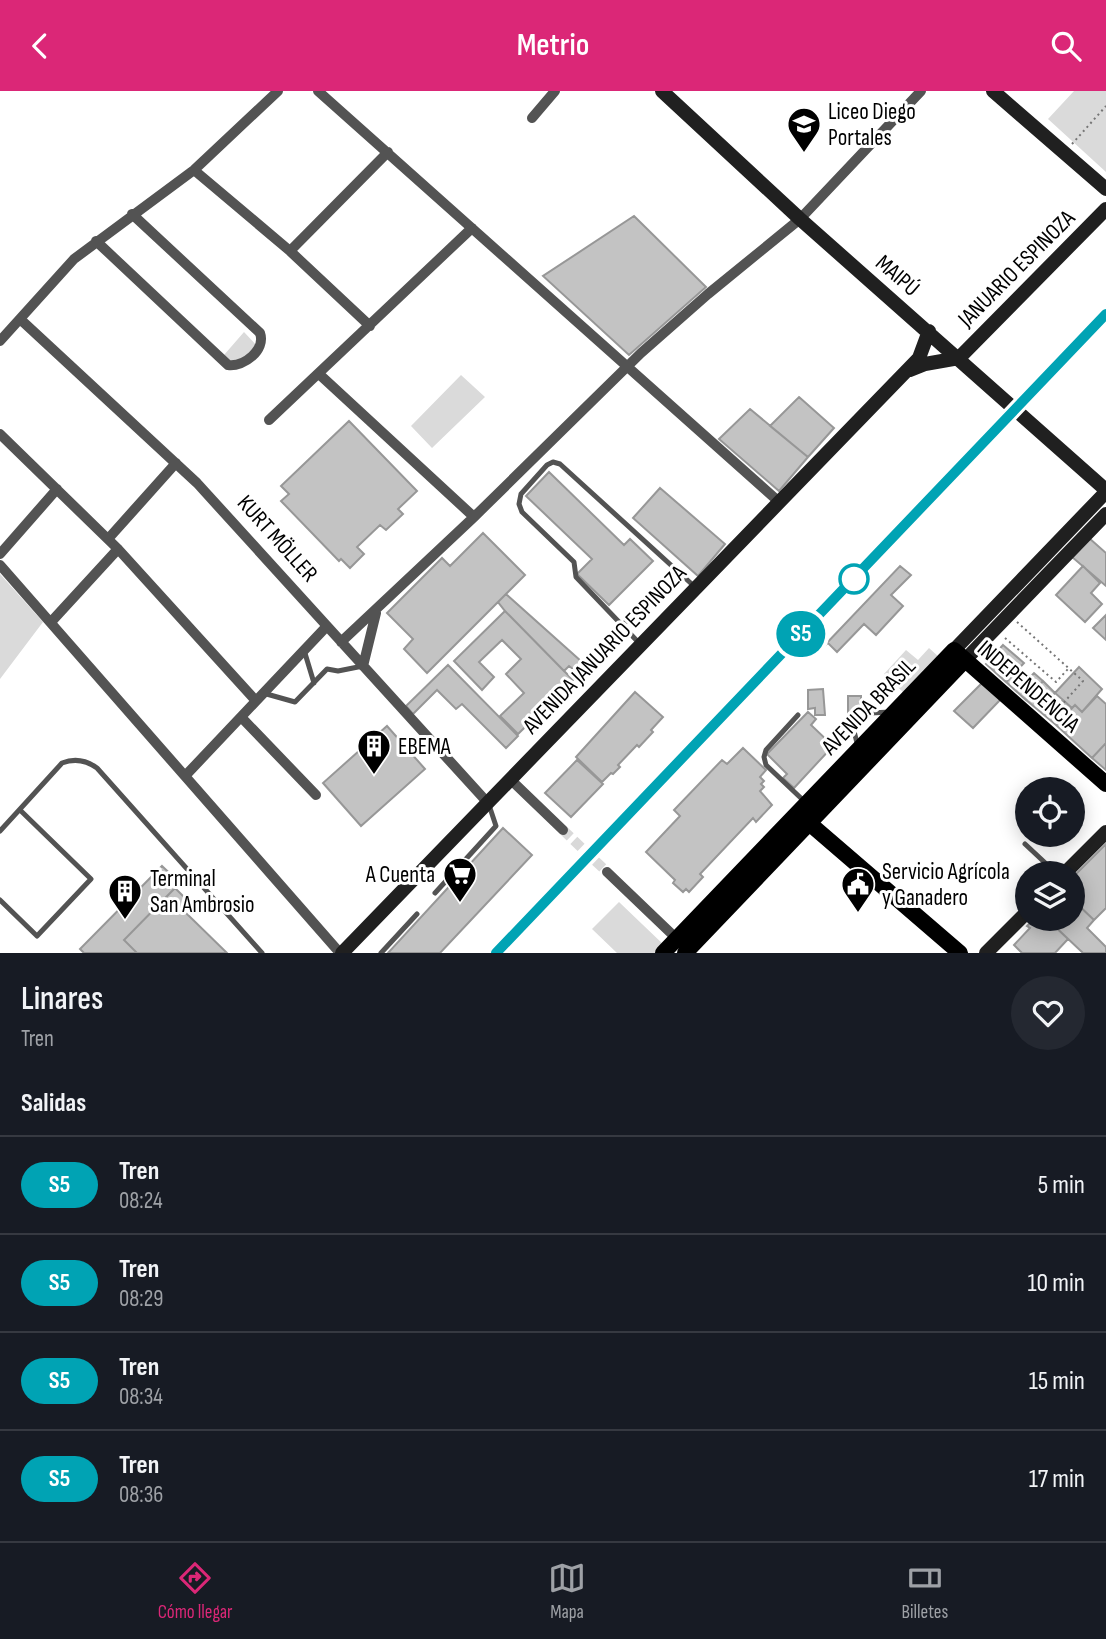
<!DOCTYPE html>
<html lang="es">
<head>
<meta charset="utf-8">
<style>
	body { margin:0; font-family:"Sofia Sans Condensed",sans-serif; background:#242831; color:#f1f3f6; height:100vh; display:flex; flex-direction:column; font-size:26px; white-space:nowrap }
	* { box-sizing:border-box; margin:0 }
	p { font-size:23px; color:#9ea1a6 }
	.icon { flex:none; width:38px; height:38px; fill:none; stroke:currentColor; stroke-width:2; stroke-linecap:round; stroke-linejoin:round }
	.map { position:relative; height:862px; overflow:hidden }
	.panel { display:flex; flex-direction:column; background:#171b24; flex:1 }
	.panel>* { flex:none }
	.badge { padding:0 14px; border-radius:23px; font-size:24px; line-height:46px }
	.tools { position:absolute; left:1015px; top:686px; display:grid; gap:14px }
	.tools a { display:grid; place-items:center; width:70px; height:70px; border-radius:50%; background:#171b24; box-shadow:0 4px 18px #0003; font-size:35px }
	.map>.badge { position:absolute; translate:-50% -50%; box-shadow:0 0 0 4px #fff }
	h2 { padding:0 21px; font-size:26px; line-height:63px }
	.round { display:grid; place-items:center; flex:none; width:74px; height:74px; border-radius:37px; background:#242831 }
	.headline { display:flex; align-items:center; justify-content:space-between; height:119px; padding:0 21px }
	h1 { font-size:33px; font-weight:600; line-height:52px }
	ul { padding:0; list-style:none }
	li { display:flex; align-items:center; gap:21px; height:98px; padding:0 21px; border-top:2px solid #363941 }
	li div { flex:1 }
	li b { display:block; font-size:26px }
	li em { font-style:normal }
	li .badge { min-width:77px; font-weight:700; text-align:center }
	header { display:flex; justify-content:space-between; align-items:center; height:91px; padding:0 21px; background:#db2777; color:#fff; font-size:32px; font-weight:600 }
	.dock { display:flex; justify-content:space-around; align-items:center; height:98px; border-top:2px solid #363941; background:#171b24; font-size:19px; color:#9ea1a6 }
	.dock a { display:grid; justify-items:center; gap:4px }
	.dock .on { color:#db2777 }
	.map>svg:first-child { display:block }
	.green { fill:#dadada }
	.building { fill:#c3c3c3; stroke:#979797; stroke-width:2 }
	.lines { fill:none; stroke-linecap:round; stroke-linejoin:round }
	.street-tunnel { stroke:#d9d9d9; stroke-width:10; stroke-dasharray:10 5; stroke-linecap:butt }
	.path { stroke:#757575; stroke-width:2; stroke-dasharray:2 3.5; stroke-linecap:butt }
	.lane { stroke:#535353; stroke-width:5 }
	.street { stroke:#535353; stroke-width:10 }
	.secondary { stroke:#202020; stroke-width:14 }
	.primary { stroke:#000; stroke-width:16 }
	.rail { stroke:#000; stroke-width:3.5; stroke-dasharray:10 3.5 2 3.5; stroke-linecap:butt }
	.line-casing { stroke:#fff; stroke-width:16 }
	.line { stroke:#00a3b4; stroke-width:10 }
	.stop-dot { fill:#fff; stroke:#00a3b4; stroke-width:3.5 }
	.labels { text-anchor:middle; stroke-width:6; stroke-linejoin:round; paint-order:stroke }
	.poi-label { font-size:23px; fill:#000; stroke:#fff; text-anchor:start }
	.street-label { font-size:23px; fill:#000; stroke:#fff }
</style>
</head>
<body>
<header><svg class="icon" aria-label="back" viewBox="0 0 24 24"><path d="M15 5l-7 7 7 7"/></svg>Metrio<svg class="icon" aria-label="search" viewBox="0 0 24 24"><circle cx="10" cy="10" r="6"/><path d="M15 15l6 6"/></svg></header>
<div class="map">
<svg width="1106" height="862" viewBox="0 0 1106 862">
	<rect width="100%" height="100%" fill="#fff"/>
	<path class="green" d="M1074,0H1106V81L1048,28Z
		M244,241L258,256L236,275L224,264Z
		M461,284L485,306L432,357L411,335Z
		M0,483L43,531L0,588Z
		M929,557L940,567L904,602L884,583L906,559L918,569Z
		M619,811L665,855L658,862H617L592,838Z"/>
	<path class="building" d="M634,125L706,196L629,264L543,185Z
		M799,306L834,337L808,366L770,335Z
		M750,318L808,366L779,400L719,348Z
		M349,330L417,400L398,418L403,423L386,439L380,434L357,456L364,463L350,477L341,468L339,470L281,410L289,403L281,395Z
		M549,381L624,454L630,448L653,470L609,514L577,483L592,468L526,405Z
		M660,397L725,453L698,485L633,427Z
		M483,442L525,484L427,582L404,558L413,548L387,522L442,467L450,475Z
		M1089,447L1106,462V495L1072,466Z
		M900,475L911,484L891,504L903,515L876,544L864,533L837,561L828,552L823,556Z
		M1083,475L1100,492L1091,502L1102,513L1085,531L1056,504Z
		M506,503L582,571L573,578L569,575L564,580L505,520L498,511Z
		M505,520L573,589L518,643L500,625L524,602L506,583L521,568L502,549L479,571L494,586L482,599L454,570Z
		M1106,524V549L1093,537Z
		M1003,554L1024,572L1006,591L986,573Z
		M448,574L518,645L506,657L462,613L456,618L437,599L413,623L406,615Z
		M1079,576L1102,598L1082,621L1075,614L1072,617L1055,602Z
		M1018,578L1028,588L1034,582L1043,590L1026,609L1006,591Z
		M1043,590L1055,602L1050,607L1058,615L1063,609L1072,617L1056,634L1026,609Z
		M983,591L1001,608L973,637L954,620Z
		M823,598L825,624H815V617L808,618V599Z
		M635,601L663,626L651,639L653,641L639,656L637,654L618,674L620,676L613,683L611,682L602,691L576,666Z
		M848,605H861V630L848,631Z
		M1097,605L1106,613V652L1092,667L1056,634L1075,614L1082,621Z
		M808,621L816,628L811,634L833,655L794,697L783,687L787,683L767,663Z
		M387,635L425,678L361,735L323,692Z
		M1106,652V679L1092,667Z
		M743,657L766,679L760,686L764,690L761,693L764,696L760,700L772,714L756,731L753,727L700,783L703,786L689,801L686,798L683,801L673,792L675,789L646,761L680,725L674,719L722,669L727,673Z
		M577,669L603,693L571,726L545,702Z
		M503,737L532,764L440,862H388Z
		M1106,753V817L1094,829L1073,809V786Z
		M162,775L180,792L124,849L137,862H84L80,858Z
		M175,797L192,814L185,821L227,862H137L124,849Z
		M1073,809L1094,829L1087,837L1106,856V862H1083L1047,828H1073Z
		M1034,828H1047L1068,848L1055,862H1022L1014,854L1030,837L1027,835Z"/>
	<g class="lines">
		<path class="street-tunnel" d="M563,739L607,781"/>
		<path class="path" d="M1072,53L1106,15
			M1017,531L1083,590L1050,627
			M1005,547L1056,591L1068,578"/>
		<path class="lane" d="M623,534L676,477
			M640,553L576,486L574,471L522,421L519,413L521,403L547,374L553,371L560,373L695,496
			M304,559L314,592
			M263,602L295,611L327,578L338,580L363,575
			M798,624L766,659L764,666L766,674L804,710
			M858,656L854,640L871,622L890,621
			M0,740L62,672C75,667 86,669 97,677L262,862
			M1025,753L1056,782
			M435,802L496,735L489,714
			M0,809L37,845L91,788L20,719
			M381,862L417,823"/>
		<path class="street" d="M318,0L778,410
			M532,27L555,0
			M194,79L290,160L370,235
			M96,150L228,274C244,276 266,259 260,242L132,123
			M290,160L388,61
			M20,228L197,392L487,711
			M0,250L74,168L194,79L278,0
			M319,283L474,426
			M269,329L472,137
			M0,343L118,458L256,610
			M108,448L176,372
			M0,463L57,398
			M0,474L340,862
			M51,531L118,458
			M341,551L474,426L641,262L708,203L800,128L921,0
			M363,575L376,522
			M241,626L316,704
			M186,684L327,535
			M510,688L563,739
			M607,781L677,848"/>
		<path class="secondary" d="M662,0L800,128L1106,399
			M993,0L1106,98
			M910,279L925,273L959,267L1106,118
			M954,559L1106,401
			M965,569L1106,423
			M1065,782L1106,741
			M342,862L919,267L929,240
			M986,862L1027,821"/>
		<path class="primary" d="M806,724L809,732L960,862
			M663,862L954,559L1106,693
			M685,862L965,569"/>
		<path class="rail" d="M497,862L1106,223"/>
	</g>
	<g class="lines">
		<defs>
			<path id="line" d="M496,862L1106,223"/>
		</defs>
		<use href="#line" class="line-casing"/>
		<use href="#line" class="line"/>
	</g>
	<defs>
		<symbol id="school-pin" viewBox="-11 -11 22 30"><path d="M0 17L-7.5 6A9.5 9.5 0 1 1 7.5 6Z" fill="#000" stroke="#fff"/><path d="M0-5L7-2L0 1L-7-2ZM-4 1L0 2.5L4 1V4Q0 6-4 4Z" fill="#fff"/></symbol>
		<symbol id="building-pin" viewBox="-11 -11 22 30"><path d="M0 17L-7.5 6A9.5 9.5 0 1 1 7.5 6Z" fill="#000" stroke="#fff"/><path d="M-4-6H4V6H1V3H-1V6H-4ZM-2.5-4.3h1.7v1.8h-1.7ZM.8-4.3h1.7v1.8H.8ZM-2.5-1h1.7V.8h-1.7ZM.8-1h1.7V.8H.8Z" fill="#fff"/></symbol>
		<symbol id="supermarket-pin" viewBox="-11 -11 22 30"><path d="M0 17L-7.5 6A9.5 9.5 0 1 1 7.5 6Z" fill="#000" stroke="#fff"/><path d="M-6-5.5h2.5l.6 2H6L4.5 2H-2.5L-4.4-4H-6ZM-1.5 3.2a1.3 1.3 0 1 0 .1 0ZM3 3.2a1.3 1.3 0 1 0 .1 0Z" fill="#fff"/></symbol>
		<symbol id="civic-pin" viewBox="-11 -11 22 30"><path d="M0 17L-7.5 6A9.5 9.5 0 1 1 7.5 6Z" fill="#000" stroke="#fff"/><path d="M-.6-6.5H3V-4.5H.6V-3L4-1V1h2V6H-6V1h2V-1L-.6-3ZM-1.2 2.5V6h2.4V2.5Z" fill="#fff"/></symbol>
	</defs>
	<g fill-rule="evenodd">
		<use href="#school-pin" x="785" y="14" width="38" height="52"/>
		<use href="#building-pin" x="355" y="636" width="38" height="52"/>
		<use href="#supermarket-pin" x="441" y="764" width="38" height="52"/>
		<use href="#civic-pin" x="839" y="774" width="38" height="52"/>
		<use href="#building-pin" x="106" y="781" width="38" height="52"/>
	</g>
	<circle class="stop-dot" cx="854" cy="488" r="14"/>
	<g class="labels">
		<g class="poi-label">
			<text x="828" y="28">Liceo Diego<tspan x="828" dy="26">Portales</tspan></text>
			<text x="398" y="663">EBEMA</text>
			<text x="882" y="788">Servicio Agrícola<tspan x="882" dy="26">y Ganadero</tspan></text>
			<text x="435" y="791" text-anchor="end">A Cuenta</text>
			<text x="150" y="795">Terminal<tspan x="150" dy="26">San Ambrosio</tspan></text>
		</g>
		<g class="street-label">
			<text transform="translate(1016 177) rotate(-45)" y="8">JANUARIO ESPINOZA</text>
			<text transform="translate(898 184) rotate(41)" y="8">MAIPÚ</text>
			<text transform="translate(278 447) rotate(48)" y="8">KURT MÖLLER</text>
			<text transform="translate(604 558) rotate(-46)" y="8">AVENIDA JANUARIO ESPINOZA</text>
			<text transform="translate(1029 595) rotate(41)" y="8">INDEPENDENCIA</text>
			<text transform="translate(868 615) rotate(-46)" y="8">AVENIDA BRASIL</text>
		</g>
	</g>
</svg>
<div class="tools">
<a><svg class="icon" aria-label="locate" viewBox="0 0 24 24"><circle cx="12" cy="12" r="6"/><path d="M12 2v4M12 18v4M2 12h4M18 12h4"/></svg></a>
<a><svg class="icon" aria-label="layers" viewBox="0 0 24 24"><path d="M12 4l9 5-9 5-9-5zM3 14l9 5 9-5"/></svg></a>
</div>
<b class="badge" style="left:801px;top:543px;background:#00a3b4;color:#fff">S5</b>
</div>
<section class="panel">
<div class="headline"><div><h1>Linares</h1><p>Tren</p></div><a class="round"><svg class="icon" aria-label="heart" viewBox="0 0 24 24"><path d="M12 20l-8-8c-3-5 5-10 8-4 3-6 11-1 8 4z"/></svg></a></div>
<h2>Salidas</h2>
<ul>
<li><span class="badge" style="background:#00a3b4;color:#fff">S5</span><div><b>Tren</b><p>08:24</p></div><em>5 min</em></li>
<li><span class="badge" style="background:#00a3b4;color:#fff">S5</span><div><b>Tren</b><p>08:29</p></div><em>10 min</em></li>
<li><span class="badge" style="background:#00a3b4;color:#fff">S5</span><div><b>Tren</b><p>08:34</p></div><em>15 min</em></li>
<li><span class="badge" style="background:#00a3b4;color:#fff">S5</span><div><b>Tren</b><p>08:36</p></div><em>17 min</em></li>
</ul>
</section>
<nav class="dock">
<a class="on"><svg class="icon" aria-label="directions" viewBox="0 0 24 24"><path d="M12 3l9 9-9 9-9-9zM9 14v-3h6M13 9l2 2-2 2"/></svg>Cómo llegar</a>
<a><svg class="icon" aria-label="map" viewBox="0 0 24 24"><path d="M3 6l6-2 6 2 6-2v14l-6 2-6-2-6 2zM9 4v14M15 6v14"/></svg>Mapa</a>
<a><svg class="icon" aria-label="tickets" viewBox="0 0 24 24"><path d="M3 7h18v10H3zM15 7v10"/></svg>Billetes</a>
</nav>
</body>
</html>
